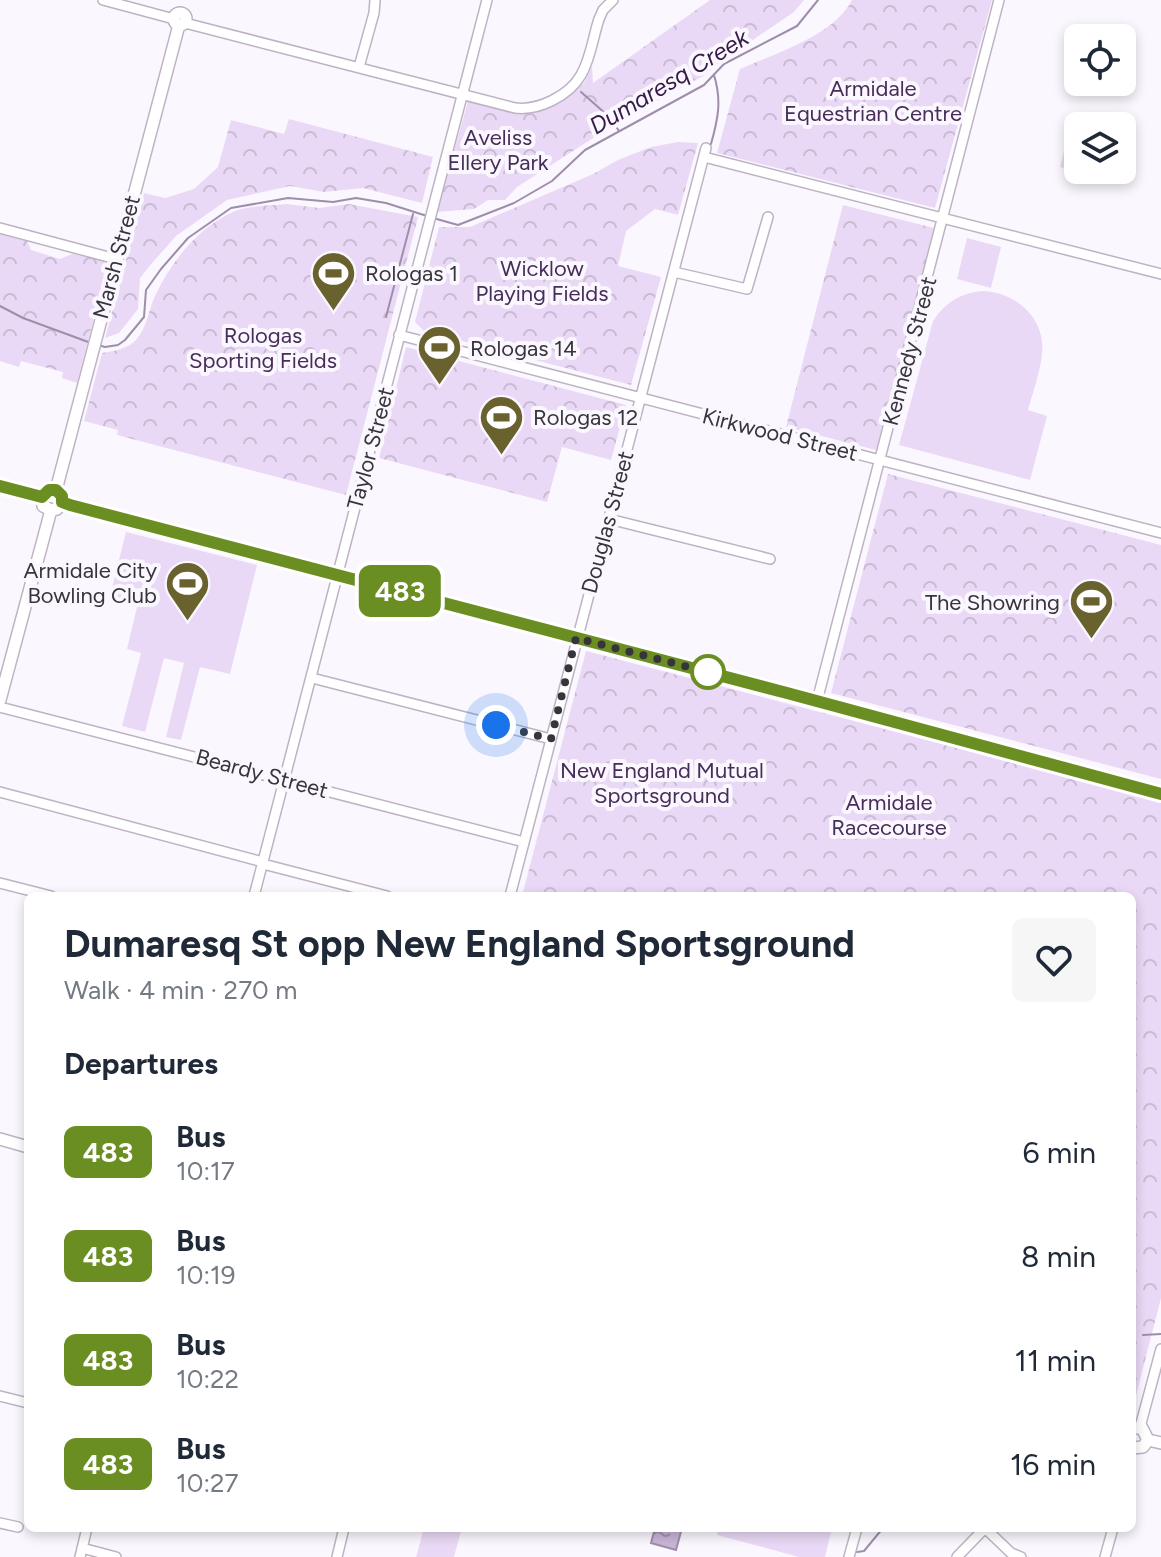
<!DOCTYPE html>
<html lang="en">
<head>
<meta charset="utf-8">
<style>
	body { margin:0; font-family:Figtree,sans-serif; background:#f6f6f7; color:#1f2937; height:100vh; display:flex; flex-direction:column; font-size:30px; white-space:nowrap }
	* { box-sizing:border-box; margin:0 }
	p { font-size:26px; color:#747a83 }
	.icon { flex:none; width:44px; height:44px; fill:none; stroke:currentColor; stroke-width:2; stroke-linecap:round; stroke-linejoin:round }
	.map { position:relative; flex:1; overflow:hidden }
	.side { position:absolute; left:24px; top:892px; width:1112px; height:640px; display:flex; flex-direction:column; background:#fff; border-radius:12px; box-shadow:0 4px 12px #0003 }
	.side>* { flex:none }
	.badge { padding:0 16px; border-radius:12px; font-size:28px; line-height:52px }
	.tools { position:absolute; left:1064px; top:24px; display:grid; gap:16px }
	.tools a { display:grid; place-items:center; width:72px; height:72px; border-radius:12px; background:#fff; box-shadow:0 4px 12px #0003; font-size:40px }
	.you { position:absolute; width:40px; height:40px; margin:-20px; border:6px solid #fff; border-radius:50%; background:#1a73e8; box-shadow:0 0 0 12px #1a73e833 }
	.map>.badge { position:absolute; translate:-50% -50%; box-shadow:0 0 0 4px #fff }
	h2 { padding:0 40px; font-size:30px; line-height:72px }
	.round { display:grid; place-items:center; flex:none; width:84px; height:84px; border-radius:12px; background:#f6f6f7 }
	.overview { display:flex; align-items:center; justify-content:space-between; height:136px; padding:0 40px }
	h1 { font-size:38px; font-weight:700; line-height:60px }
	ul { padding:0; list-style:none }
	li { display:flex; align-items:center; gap:24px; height:104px; padding:0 40px }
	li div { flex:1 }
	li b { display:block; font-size:30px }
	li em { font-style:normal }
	li .badge { min-width:88px; font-weight:700; text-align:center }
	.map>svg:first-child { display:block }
	.green { fill:#ead9f6 }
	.forest { fill:url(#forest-crowns) }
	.water { fill:url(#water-ripples); stroke:#9e8ea9; stroke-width:2 }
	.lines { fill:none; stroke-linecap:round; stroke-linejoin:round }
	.stream { stroke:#9e8ea9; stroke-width:2 }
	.minor-casing { stroke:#bdb3c4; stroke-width:12 }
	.major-casing { stroke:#bdb3c4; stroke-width:14 }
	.minor { stroke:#fff; stroke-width:9 }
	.major { stroke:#fff; stroke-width:11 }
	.line-casing { stroke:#fff; stroke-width:18 }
	.line { stroke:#6b8e23; stroke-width:12 }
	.walk { stroke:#38343b; stroke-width:8; stroke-dasharray:0 14.4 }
	.stop-dot { fill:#fff; stroke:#6b8e23; stroke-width:4 }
	.labels { text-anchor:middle; stroke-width:8; stroke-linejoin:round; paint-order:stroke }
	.park-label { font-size:22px; fill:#482c59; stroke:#fbf7fe }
	.street-label { font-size:22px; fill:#38343b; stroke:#fbf7fe }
	.poi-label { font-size:22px; fill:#38343b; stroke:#fbf7fe; text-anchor:start }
	.water-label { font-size:24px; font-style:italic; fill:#361b46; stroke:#fbf7fe }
</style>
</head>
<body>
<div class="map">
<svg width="1161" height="1557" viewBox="0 0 1161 1557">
	<defs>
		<pattern id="forest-crowns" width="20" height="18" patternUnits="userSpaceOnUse" patternTransform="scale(2)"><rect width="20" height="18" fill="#ead9f6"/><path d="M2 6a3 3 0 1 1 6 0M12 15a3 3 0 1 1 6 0" fill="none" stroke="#c9bbd4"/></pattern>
		<pattern id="water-ripples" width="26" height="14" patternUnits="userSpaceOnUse" patternTransform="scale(2)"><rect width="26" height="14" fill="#c9b5d8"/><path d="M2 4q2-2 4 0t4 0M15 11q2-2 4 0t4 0" fill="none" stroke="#a494b0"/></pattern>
	</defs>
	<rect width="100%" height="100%" fill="#fbf7fe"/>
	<path class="green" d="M1070,128L1078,130L1080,172L1060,167Z
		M967,238L1001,247L991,288L957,279Z
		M984,291C1017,293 1046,319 1042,354C1040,373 1033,392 1028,410L1047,416L1030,480L899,445L933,321C945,302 962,292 984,291Z
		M126,532L257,565L230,674L200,667L181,740L166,737L184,663L164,658L145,732L122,726L141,653L127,649L137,607L109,600Z
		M424,1528H447L461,1531L454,1557H416Z
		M719,1528H832L825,1557H799L717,1535Z"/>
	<path class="forest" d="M710,0H804L794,12L723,60L705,75L615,124L517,187L505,200H488L474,209L437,212L468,101L524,114L535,113L555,103L584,83L592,66L593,83Z
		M852,0H992L935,208L717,153L740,69C774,54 835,35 852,0Z
		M289,119L433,157L422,203L363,188L324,192L290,186L227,200L176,236L153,262L140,278L138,309L119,333L105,338L144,193L165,198L194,189L218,167L231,120L284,134Z
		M678,142L698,143L678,215L655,209L626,231L618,266L661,277L631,385L424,331L415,322L439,227H470L593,174L618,160L651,147Z
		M287,204L319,208L349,204L418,217L346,495L117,435L118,430L84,421L102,353C113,351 128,349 136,340C148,326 148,310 156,294C171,262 198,228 231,213C246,205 270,206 287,204Z
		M843,205L934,228L876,450L786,427Z
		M0,234L27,241L31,250L60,259L72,254L103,260L107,266L77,383L62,378L63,372L21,361L19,367L0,361Z
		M406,347L626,405L611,460L562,447L547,502L379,458Z
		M888,474L1161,545V779L831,693Z
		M586,651L1161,801V1298L1132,1411V896H522Z"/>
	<path class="water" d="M655,1528H682L676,1550L651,1543Z"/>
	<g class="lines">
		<path class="stream" d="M581,92L606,114
			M611,119L619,131
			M711,144C718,119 722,101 714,75
			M433,218L458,225L514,203L552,181L585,150L704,85L724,64L797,26L818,0
			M0,306L23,318L91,343
			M386,317L413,214
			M98,345L105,347L118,345L125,340L144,317L146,290L161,269L188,238L231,208L288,198L333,202L356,198L386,203L427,216
			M1132,1335H1134
			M1143,1335L1161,1334
			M857,1552L864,1551L883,1528"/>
		<defs>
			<path id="minor" d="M103,0L174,19
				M185,23L515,108C538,111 569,96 581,75C591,58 593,37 599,19L603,10L613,0
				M359,67L374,13L375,0
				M704,157L1161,274
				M0,228L116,259
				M674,272L747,289L768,217
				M399,335L1161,533
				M0,485L42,497
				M62,502L1161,794
				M609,519L770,559
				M312,678L551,739
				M817,701L999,0
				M0,707L524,842
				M0,792L263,862
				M263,864L387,896
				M0,883L51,896
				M254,896L487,0
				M510,896L706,148
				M0,1396L28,1403
				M1140,1427L1161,1349
				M0,1523L18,1527
				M985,1528L1011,1553L1021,1557
				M82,1548L116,1557
				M80,1557L87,1528
				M337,1557L344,1528
				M849,1557L857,1528
				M957,1557L985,1528
				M1105,1557L1113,1528"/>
			<path id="major" d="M174 19a6 6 0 1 1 12 0a6 6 0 1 1-12 0Z
				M56,490L179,25
				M51,510L43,506L42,497L46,492L56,490
				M51,510L57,509L62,502V496L56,490
				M0,700L51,510
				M0,1139L28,1147
				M1132,1428H1142L1148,1440
				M1148,1440L1161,1443
				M1132,1448L1143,1447L1148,1440"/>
		</defs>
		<use href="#minor" class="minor-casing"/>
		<use href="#major" class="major-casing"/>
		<use href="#minor" class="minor"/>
		<use href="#major" class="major"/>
	</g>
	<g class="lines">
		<defs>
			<path id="line" d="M0,486L42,497L49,490H56L62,496V502L70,505L787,693L1161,794"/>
		</defs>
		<use href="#line" class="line-casing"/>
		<use href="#line" class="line"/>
		<path class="walk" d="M496,725L551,739L576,638L708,672"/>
	</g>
	<defs>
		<symbol id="stadium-pin" viewBox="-11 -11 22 30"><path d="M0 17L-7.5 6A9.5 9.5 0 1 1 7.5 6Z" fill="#69622f" stroke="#fbf7fe"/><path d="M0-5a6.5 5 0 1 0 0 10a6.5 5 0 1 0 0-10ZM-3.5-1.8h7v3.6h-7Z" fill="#fff"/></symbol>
	</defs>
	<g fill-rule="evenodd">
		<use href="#stadium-pin" x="308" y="248" width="51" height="69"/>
		<use href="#stadium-pin" x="414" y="322" width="51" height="69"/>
		<use href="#stadium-pin" x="476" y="392" width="51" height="69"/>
		<use href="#stadium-pin" x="162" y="558" width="51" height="69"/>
		<use href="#stadium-pin" x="1066" y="576" width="51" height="69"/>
	</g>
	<circle class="stop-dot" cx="708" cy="672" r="16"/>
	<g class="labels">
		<g class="park-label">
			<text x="873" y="96">Armidale<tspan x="873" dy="25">Equestrian Centre</tspan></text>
			<text x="498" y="145">Aveliss<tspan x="498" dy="25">Ellery Park</tspan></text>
			<text x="542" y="276">Wicklow<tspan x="542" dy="25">Playing Fields</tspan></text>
			<text x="263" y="343">Rologas<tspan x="263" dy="25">Sporting Fields</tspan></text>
			<text x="662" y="778">New England Mutual<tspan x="662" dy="25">Sportsground</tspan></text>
			<text x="889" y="810">Armidale<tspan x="889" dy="25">Racecourse</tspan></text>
		</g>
		<g class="street-label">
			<text transform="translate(116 257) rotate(-75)" y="8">Marsh Street</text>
			<text transform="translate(909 351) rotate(-75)" y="8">Kennedy Street</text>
			<text transform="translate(780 434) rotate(14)" y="8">Kirkwood Street</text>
			<text transform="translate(370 448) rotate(-75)" y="8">Taylor Street</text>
			<text transform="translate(607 522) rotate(-75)" y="8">Douglas Street</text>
			<text transform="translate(262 773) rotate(15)" y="8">Beardy Street</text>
		</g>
		<g class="poi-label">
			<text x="365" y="281">Rologas 1</text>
			<text x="470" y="356">Rologas 14</text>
			<text x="533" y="425">Rologas 12</text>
			<text x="157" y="578" text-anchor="end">Armidale City<tspan x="157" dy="25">Bowling Club</tspan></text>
			<text x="1060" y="610" text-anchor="end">The Showring</text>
		</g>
		<g class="water-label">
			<text transform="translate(669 82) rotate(-31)" y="8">Dumaresq Creek</text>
		</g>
	</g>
</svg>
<div class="tools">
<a><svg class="icon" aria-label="locate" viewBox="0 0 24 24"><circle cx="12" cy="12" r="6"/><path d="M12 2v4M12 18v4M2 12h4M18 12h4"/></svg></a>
<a><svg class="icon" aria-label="layers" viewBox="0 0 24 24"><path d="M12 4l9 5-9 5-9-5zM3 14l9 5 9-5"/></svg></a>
</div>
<div class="you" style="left:496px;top:725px"></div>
<b class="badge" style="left:400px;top:591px;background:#6b8e23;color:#fff">483</b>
<section class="side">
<div class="overview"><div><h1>Dumaresq St opp New England Sportsground</h1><p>Walk · 4 min · 270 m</p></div><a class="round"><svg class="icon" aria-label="heart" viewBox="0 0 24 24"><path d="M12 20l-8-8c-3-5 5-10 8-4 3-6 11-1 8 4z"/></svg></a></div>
<h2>Departures</h2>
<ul>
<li><span class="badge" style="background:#6b8e23;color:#fff">483</span><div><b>Bus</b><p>10:17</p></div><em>6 min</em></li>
<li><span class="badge" style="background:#6b8e23;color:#fff">483</span><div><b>Bus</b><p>10:19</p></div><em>8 min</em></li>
<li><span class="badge" style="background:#6b8e23;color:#fff">483</span><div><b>Bus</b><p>10:22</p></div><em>11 min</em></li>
<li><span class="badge" style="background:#6b8e23;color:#fff">483</span><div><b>Bus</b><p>10:27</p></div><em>16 min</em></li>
</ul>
</section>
</div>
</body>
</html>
